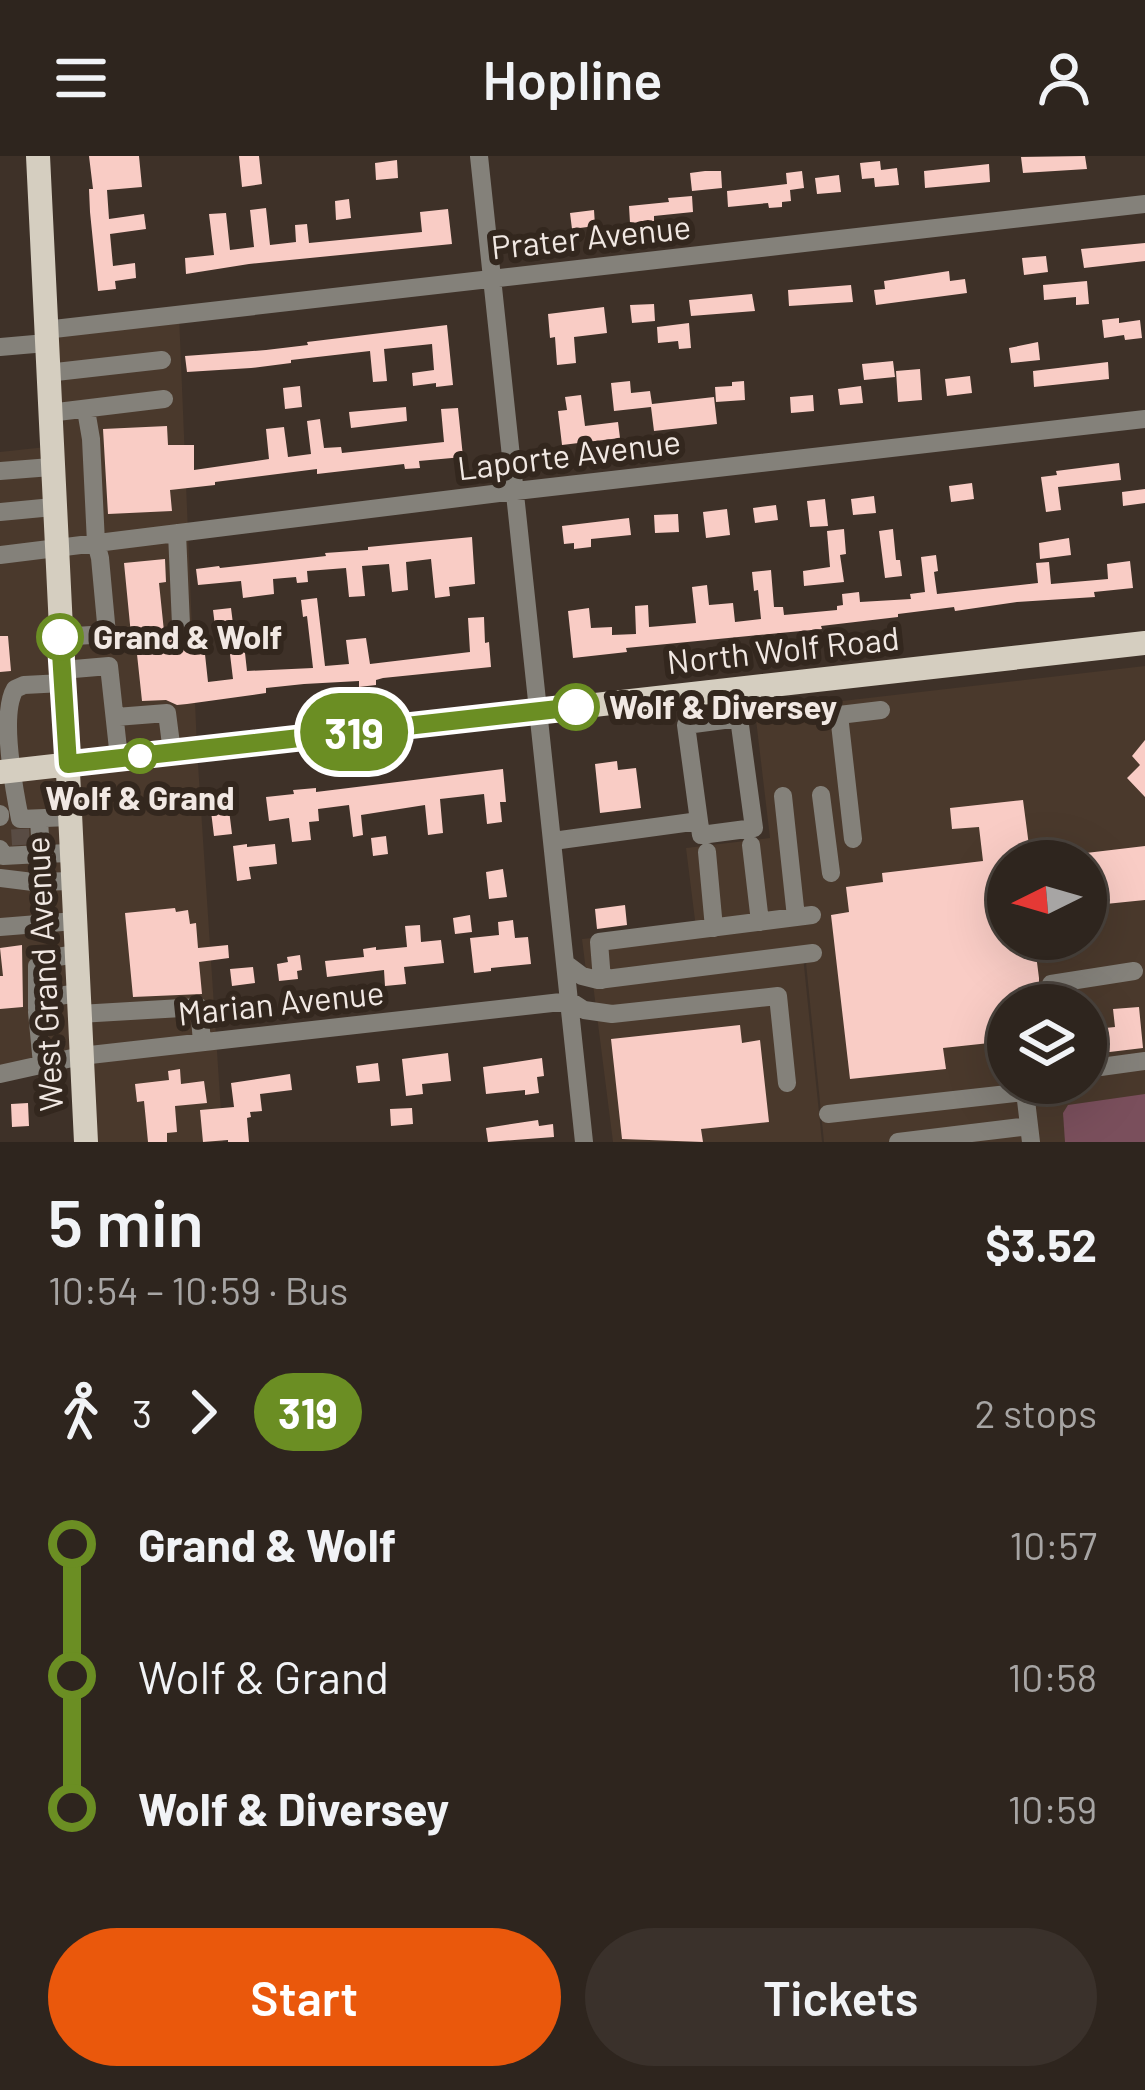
<!DOCTYPE html>
<html lang="en">
<head>
<meta charset="utf-8">
<style>
	body { margin:0; font-family:Barlow,sans-serif; background:#3a312b; color:#f1f3f6; height:100vh; display:flex; flex-direction:column; font-size:45px; white-space:nowrap }
	* { box-sizing:border-box; margin:0 }
	p { font-size:39px; color:#a7a5a4 }
	.icon { flex:none; width:66px; height:66px; fill:none; stroke:currentColor; stroke-width:2; stroke-linecap:round; stroke-linejoin:round }
	.map { position:relative; height:986px; overflow:hidden }
	.panel { display:flex; flex-direction:column; background:#2e251e; flex:1 }
	.panel>* { flex:none }
	.badge { padding:0 24px; border-radius:39px; font-size:42px; line-height:78px }
	.needle { width:78px; rotate:265deg }
	.buttons { position:absolute; left:987px; top:684px; display:grid; gap:24px }
	.buttons a { display:grid; place-items:center; width:120px; height:120px; border-radius:50%; background:#2e251e; box-shadow:0 12px 48px #0002,0 0 0 3px #49423c; font-size:60px }
	.map>.badge { position:absolute; translate:-50% -50%; box-shadow:0 0 0 6px #fff }
	.legs { display:flex; align-items:center; gap:18px; height:132px; padding:0 48px; font-size:39px }
	.legs p { margin-inline-start:auto }
	.overview { display:flex; align-items:center; justify-content:space-between; height:204px; padding:0 48px }
	h1 { font-size:66px; font-weight:600; line-height:90px }
	.primary-button { display:flex; gap:24px; margin-top:auto; padding:24px 48px }
	.primary-button a { flex:1; height:138px; border-radius:72px; background:#ea580c; color:#fff; font-size:48px; font-weight:600; line-height:138px; text-align:center }
	.primary-button a+a { background:#3a312b; color:#f1f3f6 }
	ul { padding:0 48px; list-style:none }
	li { display:flex; align-items:center; gap:42px; height:132px; font-size:45px }
	li i { display:grid; place-items:center; width:18px; height:100%; margin:0 15px; background:currentColor }
	li i::after { content:''; width:30px; height:30px; margin:-15px; border:9px solid; border-radius:50%; background:#2e251e }
	li p { margin-inline-start:auto }
	li:first-child i { background:linear-gradient(#0000 50%,currentColor 0) }
	li:last-child i { background:linear-gradient(currentColor 50%,#0000 0) }
	header { display:flex; justify-content:space-between; align-items:center; height:156px; padding:0 48px; background:#2e251e; font-size:54px; font-weight:600 }
	.map>svg:first-child { display:block }
	.built { fill:#4a392c; fill-rule:evenodd }
	.green { fill:#7a4f5c }
	.building { fill:#f9ccc5 }
	.lines { fill:none; stroke-linecap:round; stroke-linejoin:round }
	.minor-tunnel { stroke:#594c44; stroke-width:18; stroke-dasharray:18 9; stroke-linecap:butt }
	.minor { stroke:#84817a; stroke-width:18 }
	.major { stroke:#d5cec0; stroke-width:24 }
	.line-1-casing { stroke:#fff; stroke-width:27 }
	.line-1 { stroke:#6b8e23; stroke-width:18 }
	.stop-1-dot { fill:#fff; stroke:#6b8e23; stroke-width:6 }
	.labels { text-anchor:middle; stroke-width:12; stroke-linejoin:round; paint-order:stroke }
	.street-label { font-size:33px; fill:#f1e8e3; stroke:#33271e }
	.stop-label { font-size:33px; font-weight:bold; fill:#f1e8e3; stroke:#33271e; text-anchor:start }
</style>
</head>
<body>
<header><svg class="icon" aria-label="menu" viewBox="0 0 24 24"><path d="M4 6h16M4 12h16M4 18h16"/></svg>Hopline<svg class="icon" aria-label="person" viewBox="0 0 24 24"><circle cx="12" cy="8" r="4"/><path d="M4 21q1-7 8-7t8 7"/></svg></header>
<div class="map">
<svg width="1145" height="986" viewBox="0 0 1145 986">
	<rect width="100%" height="100%" fill="#3e3128"/>
	<path class="built" d="M179,159L197,593L223,986H86L81,901L0,918V399L54,392L45,174Z
		M46,291L51,389L0,395V296Z
		M1145,510V986H824L805,797L587,823L582,783L696,772L686,692L770,682L755,555ZM1008,705H1086V783H1008ZM1008,849H1086V927H1008Z
		M803,800L822,986H613L593,828Z"/>
	<path class="green" d="M1145,938V986H1065L1063,957L1068,949Z"/>
	<path class="building" d="M89,0H139L142,31L107,34L109,63L144,58L146,73L110,78L113,110L135,107L136,122L115,125L116,133L98,135L90,56L89,33H93Z
		M239,0H259L262,28L242,31Z
		M1085,0L1087,13L1023,17L1021,1Z
		M397,4L398,22L376,24L375,7Z
		M880,5L881,14L897,12L899,29L875,31L874,22L862,23L860,7Z
		M989,8L990,26L925,32L924,15Z
		M705,15H721L722,32L692,35L690,17Z
		M802,15L804,32L790,34L791,45L782,46V51L769,52L768,47L728,51L727,35L787,28L786,17Z
		M839,19L841,36L817,38L815,22Z
		M692,40L693,56L654,60V65L630,67L629,50L669,46L668,42Z
		M349,43L351,62L336,64L335,45Z
		M266,52L270,89L296,86L295,69L307,68L309,87L422,76L420,56L448,53L452,88L249,108L186,118L185,102L214,99L209,58L226,57L230,94L254,91L250,54Z
		M594,54L595,70L572,73L570,57Z
		M1145,87V105L1084,112L1081,93Z
		M1046,100L1048,116L1024,119L1022,102Z
		M949,115L950,125L965,123L967,137L876,149L874,134L885,133L884,125Z
		M1087,125L1089,148L1076,149V141L1044,144L1043,129Z
		M851,129L853,146L789,150L788,134Z
		M752,138L755,155L691,160L689,144Z
		M654,148L655,165L632,167L630,149Z
		M604,151L607,177L574,181L576,207L557,209L555,181L550,182L548,158Z
		M1119,162V167L1140,164L1142,182L1125,184L1124,179L1104,182L1102,164Z
		M689,167L691,192L679,193L678,185L658,187L657,171Z
		M447,169L453,229L436,231V227L413,230L412,217L434,214L432,188L384,193L387,225L373,226L370,195L291,204V207L251,212L187,216L185,200L266,194L308,189L307,186Z
		M1038,186L1040,204L1011,207L1009,192Z
		M893,205L895,221L864,224L862,208Z
		M1108,206L1109,223L1034,231L1033,215Z
		M920,213L922,244L898,246L896,215Z
		M970,220L972,237L947,240L945,223Z
		M630,225L631,237L650,235L652,248L714,241L717,268L654,275L651,251L614,255L611,227Z
		M744,225L745,244L716,246L715,231L732,230V226Z
		M300,230L302,251L285,253L283,232Z
		M861,230L863,247L840,249L838,233Z
		M581,239L585,270L618,266L620,282L562,289L558,255L567,254L565,241Z
		M813,239L814,255L791,257L790,241Z
		M406,251L407,265L351,272L349,256Z
		M458,252L463,301L419,305L420,312L405,313L404,308L317,318V313L215,326V329L170,334L172,355L108,358L103,273L167,270L168,289H194V314L269,303L266,273L284,271L288,301L311,298L307,265L320,263L324,292L341,291L342,297L444,286L441,253Z
		M1119,307L1121,324L1058,331L1061,354L1046,356L1041,321L1057,319L1056,315Z
		M972,327L974,343L951,346L949,330Z
		M1145,333V347L1123,350L1122,336Z
		M874,340L876,357L853,359L851,343Z
		M825,343L828,370L810,371L807,345Z
		M776,349L778,364L755,367L753,352Z
		M727,353L730,379L706,382L703,356Z
		M678,358L679,376L655,377L654,359Z
		M629,362L631,379L591,383V391L574,393V387L564,388L562,370Z
		M844,373L846,398L840,399L844,426L804,430L803,415L830,411L827,375Z
		M893,373L896,404H900L902,420L885,422L879,375Z
		M472,381L475,428L449,431L450,440L435,442L431,403L406,406L408,434L392,436L389,408L362,410L365,440L349,441L346,412L307,415L308,426L297,427L296,421L273,423L274,438L243,442L241,425L198,429L196,413L219,410L220,412L326,400L325,397L368,394V391Z
		M1069,382L1071,399L1040,403L1039,387Z
		M936,399L938,415L934,416L937,438L1038,427L1036,407L1049,406L1051,428L1108,423L1107,408L1130,405L1133,432L1094,436L1095,441L1017,446L955,455L954,451L898,458V461L821,470L822,473L626,492L627,496L573,502L568,455L589,452L591,472L612,471V479L636,478L635,450L648,449L649,471L696,467L692,431L707,429L709,449L733,447L735,466L761,463L758,434L754,435L752,416L771,414L774,451H783L784,459L837,454V450L843,449L842,438L859,436L860,446L911,443L910,438L925,436L921,401Z
		M165,403L166,426L159,427L165,485L174,484V492L204,489L208,526L233,523L229,490L244,488L247,515L313,512L307,460L303,461L301,444L317,442L325,510L349,508L346,484L366,482L370,508L470,496L468,462L484,461L485,487L489,486L491,511L383,522L376,524V529L359,531V525L304,528L266,532V537L187,548L177,549L166,544L142,545L136,489H132L124,407Z
		M231,452L233,468L215,470L213,454Z
		M280,469L282,492L269,493L268,470Z
		M0,480H8L11,515L0,516Z
		M1145,584V641L1127,622L1140,609L1132,600Z
		M617,605L618,614L636,612L641,652L600,657L595,608Z
		M503,613L506,646H500L502,666L487,668L484,638L440,643L443,677L428,679L425,649L361,659L363,679L353,681L349,649L318,653L319,665L309,666L311,684L292,686L289,662L269,665L266,641L294,638L293,634L316,632V636Z
		M1023,644L1031,705H1008V783H1034L1039,822V842L1033,844V849H1008V885L943,892L946,913L850,923L831,759L849,756L846,731L883,726L882,717L983,705L979,671L952,673L950,652Z
		M228,646L232,678L214,680L210,647Z
		M386,680L388,698L373,700L371,682Z
		M247,688V691L275,688L277,708L249,711L251,723L237,725L233,690Z
		M1145,690V744L1086,750V697Z
		M503,713L507,741L489,743L486,716Z
		M625,749L627,769L597,773L595,753Z
		M175,752L176,756L188,754L190,768L196,767L198,792L228,789L229,802L199,806L202,838L133,841L125,757Z
		M470,759L472,776L455,778L453,762Z
		M513,764L515,782L528,781L531,808L491,812V815L474,817L470,782L499,779L498,766Z
		M420,769L421,786L441,784L444,807L404,811L406,828L385,830L384,814L327,821L325,805L364,801L363,793L376,791V794L407,791L405,770Z
		M22,789L23,851L0,853V820H3L0,792Z
		M300,799L302,814L297,815L298,823L279,825L277,808L288,806L287,801Z
		M253,811L255,827L232,830L230,813Z
		M1139,851L1143,892L1093,898L1092,889H1086V874L1115,871L1113,853Z
		M740,869L742,887L760,884L769,966L701,973L703,986L622,983L611,883Z
		M448,897L451,925L422,928L423,938L406,940L402,903Z
		M542,902L544,920L537,921L539,937L525,939V934L486,938L483,911Z
		M378,907L380,925L358,927L356,910Z
		M180,913L181,928L204,925L207,947L175,950L177,976L167,977V986H148L144,945L137,946L135,928L169,924L168,915Z
		M290,918L292,934L260,938L262,955L250,956L251,961L247,962L249,986H228V984L203,986L200,954L234,951L231,927Z
		M28,947L29,970L12,971L11,948Z
		M412,952L413,968L391,970L390,953Z
		M538,964L539,970L553,968L554,981L488,986L486,972Z"/>
	<g class="lines">
		<path class="minor-tunnel" d="M20,673L21,689"/>
		<path class="minor" d="M479,0L584,986
			M45,174L1145,48
			M0,191L46,187
			M47,217L162,204
			M49,257L164,243
			M0,315L51,311
			M0,356L53,351
			M177,377L181,469
			M0,399L516,335L1145,263
			M60,481L107,478L100,402L96,387L91,283L86,254
			M62,514L109,510L119,602
			M63,527L24,529L15,533C0,558 14,633 20,663L70,661
			M116,561L167,557L172,596
			M821,639L831,717
			M783,640L796,761
			M0,658V661
			M39,663L41,698L72,697
			M853,683L839,559L881,554
			M553,685L699,665L686,569L739,562L754,672L701,679L699,665
			M751,689L760,766
			M0,693L3,700L41,698
			M707,696L714,772
			M0,722L33,726L73,725
			M0,771L75,765
			M566,808L582,820L598,824L813,797
			M602,824L599,786L812,759
			M570,845L584,854L612,858L778,840L787,927
			M1053,849L1051,828L1134,815
			M37,853V810L45,803L76,798
			M79,858L199,851L202,886
			M42,908L37,856L46,842L78,837
			M1086,913L1145,905
			M0,918L81,900L570,845
			M828,958L1025,936L1031,986
			M898,986L1029,970"/>
		<path class="major" d="M38,0L86,986
			M0,616L1145,487"/>
	</g>
	<g class="lines">
		<defs>
			<path id="line-1" d="M60,481L68,608L576,551"/>
		</defs>
		<use href="#line-1" class="line-1-casing"/>
		<use href="#line-1" class="line-1"/>
	</g>
	<g class="stop-1-dot">
		<circle cx="60" cy="481" r="21"/>
		<circle cx="576" cy="551" r="21"/>
		<circle cx="140" cy="600" r="15"/>
	</g>
	<g class="labels">
		<g class="street-label">
			<text transform="translate(591 81) rotate(-6)" y="12">Prater Avenue</text>
			<text transform="translate(569 299) rotate(-7)" y="12">Laporte Avenue</text>
			<text transform="translate(783 494) rotate(-6)" y="12">North Wolf Road</text>
			<text transform="translate(44 818) rotate(-93)" y="12">West Grand Avenue</text>
			<text transform="translate(281 847) rotate(-6)" y="12">Marian Avenue</text>
		</g>
		<g class="stop-label">
			<text x="93" y="493">Grand &amp; Wolf</text>
			<text x="609" y="563">Wolf &amp; Diversey</text>
			<text x="140" y="654" text-anchor="middle">Wolf &amp; Grand</text>
		</g>
	</g>
</svg>
<div class="buttons">
<a><svg class="needle" viewBox="-14 -14 28 28"><path d="M0-13l5 13h-10z" fill="#e53935"/><path d="M0 13l5-13h-10z" fill="#a7a5a4"/></svg></a>
<a><svg class="icon" aria-label="layers" viewBox="0 0 24 24"><path d="M12 4l9 5-9 5-9-5zM3 14l9 5 9-5"/></svg></a>
</div>
<b class="badge" style="left:354px;top:576px;background:#6b8e23;color:#fff">319</b>
</div>
<section class="panel">
<div class="overview"><div><h1>5 min</h1><p>10:54 – 10:59 · Bus</p></div><b>$3.52</b></div>
<div class="legs"><svg class="icon" aria-label="walk" viewBox="0 0 24 24"><circle cx="13" cy="4" r="2"/><path d="M13 8l-2 6 4 7M11 14l-3 7M7 12l3-4h3l4 4"/></svg>3<svg class="icon" aria-label="forward" viewBox="0 0 24 24"><path d="M9 5l7 7-7 7"/></svg><b class="badge" style="background:#6b8e23;color:#fff">319</b><p>2 stops</p></div>
<ul>
<li><i style="color:#6b8e23"></i><b>Grand &amp; Wolf</b><p>10:57</p></li>
<li><i style="color:#6b8e23"></i><span>Wolf &amp; Grand</span><p>10:58</p></li>
<li><i style="color:#6b8e23"></i><b>Wolf &amp; Diversey</b><p>10:59</p></li>
</ul>
<div class="primary-button"><a>Start</a><a>Tickets</a></div>
</section>
</body>
</html>
